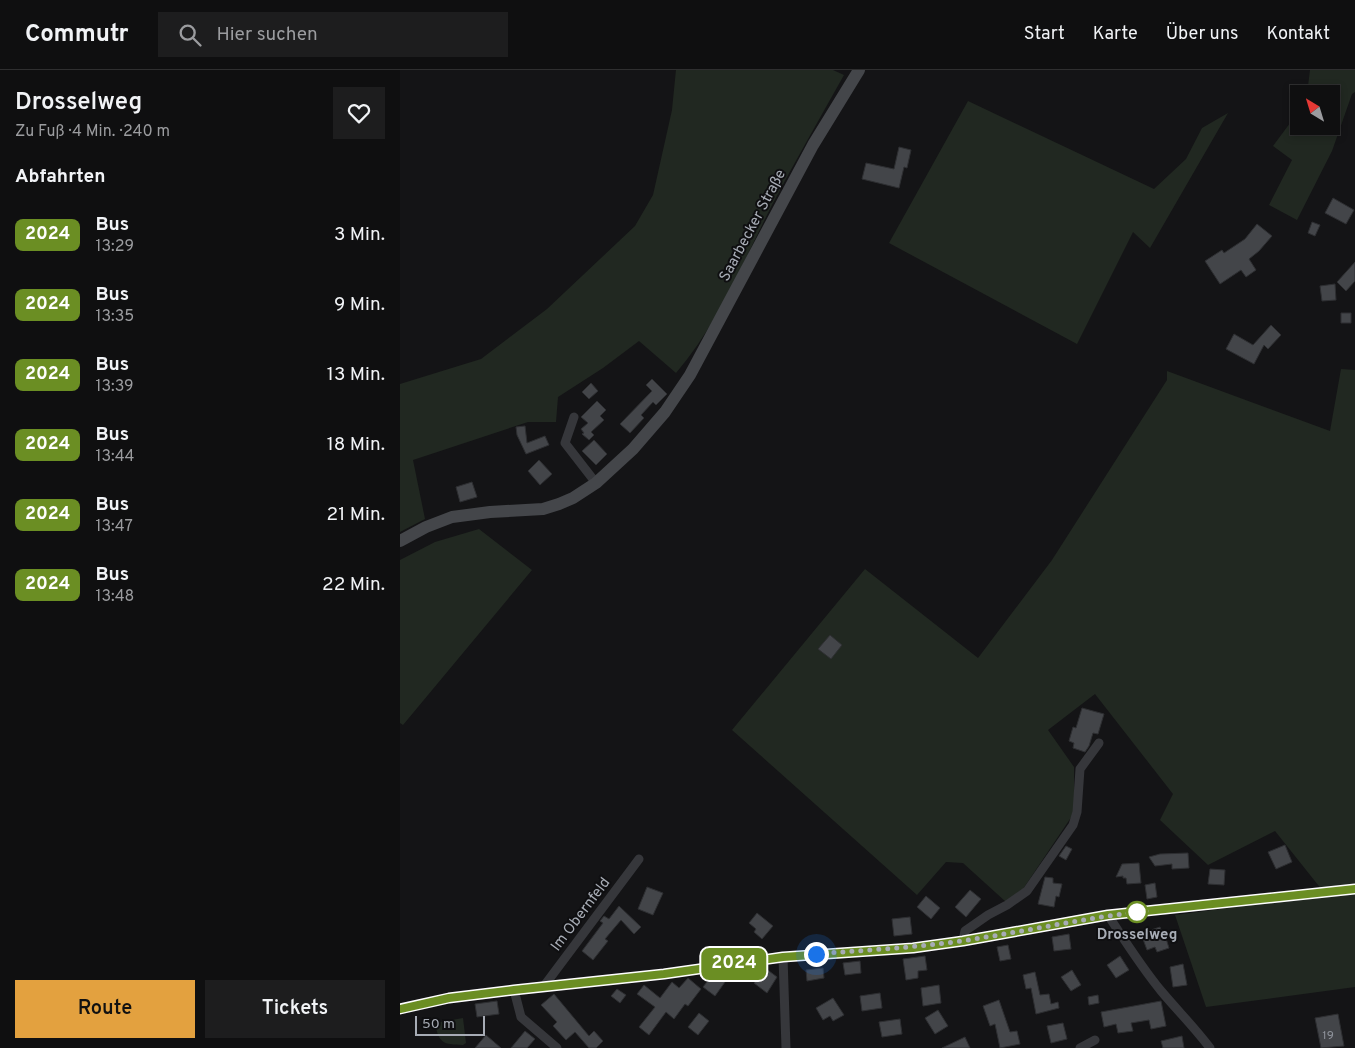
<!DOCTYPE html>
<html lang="de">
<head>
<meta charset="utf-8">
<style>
	body { margin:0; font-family:Overpass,sans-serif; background:#1d1d1e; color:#f1f3f6; height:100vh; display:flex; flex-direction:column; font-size:19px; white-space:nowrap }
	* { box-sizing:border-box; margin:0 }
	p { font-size:16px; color:#9b9c9f }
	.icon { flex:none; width:28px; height:28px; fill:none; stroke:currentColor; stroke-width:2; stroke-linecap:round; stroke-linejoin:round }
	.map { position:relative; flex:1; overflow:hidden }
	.side { display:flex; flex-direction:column; background:#0f0f10; width:400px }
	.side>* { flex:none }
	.badge { padding:0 10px; border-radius:8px; font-size:18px; line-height:32px }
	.needle { width:32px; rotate:322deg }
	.fabs { position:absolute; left:890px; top:15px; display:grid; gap:10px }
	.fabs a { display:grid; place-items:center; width:50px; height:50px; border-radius:0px; background:#0f0f10; box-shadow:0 2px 8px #0003,0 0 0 1px #2f2f30; font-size:25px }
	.scale { position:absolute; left:15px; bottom:12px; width:70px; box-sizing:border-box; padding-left:5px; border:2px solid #a7acb5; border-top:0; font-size:14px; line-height:18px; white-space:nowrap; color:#a7acb5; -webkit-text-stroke:4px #0f0f11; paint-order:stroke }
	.you { position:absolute; width:25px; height:25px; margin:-12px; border:4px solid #fff; border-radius:50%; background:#1a73e8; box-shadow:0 0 0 8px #1a73e833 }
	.map>.badge { position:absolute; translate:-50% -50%; box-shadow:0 0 0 2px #fff }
	h2 { padding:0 15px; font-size:19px; line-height:45px }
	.round { display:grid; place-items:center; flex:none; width:52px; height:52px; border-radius:0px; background:#1d1d1e }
	.head { display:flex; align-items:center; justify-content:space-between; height:85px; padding:0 15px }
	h1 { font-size:24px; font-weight:600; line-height:38px }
	.action { display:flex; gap:10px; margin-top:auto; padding:10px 15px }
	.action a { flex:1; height:58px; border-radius:0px; background:#e3a13f; color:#111; font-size:20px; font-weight:600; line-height:58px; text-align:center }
	.action a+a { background:#1d1d1e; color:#f1f3f6 }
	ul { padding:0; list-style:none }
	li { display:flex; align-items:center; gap:15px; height:70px; padding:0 15px }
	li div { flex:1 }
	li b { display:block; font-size:19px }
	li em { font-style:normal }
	li .badge { min-width:55px; font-weight:700; text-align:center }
	header { display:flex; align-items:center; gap:30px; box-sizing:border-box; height:70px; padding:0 25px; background:#0f0f10; border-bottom:1px solid #2f2f30 }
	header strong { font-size:24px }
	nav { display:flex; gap:28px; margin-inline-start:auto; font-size:18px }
	.search { width:350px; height:45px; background:#1d1d1e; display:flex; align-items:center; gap:12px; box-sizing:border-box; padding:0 18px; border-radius:0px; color:#9b9c9f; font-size:19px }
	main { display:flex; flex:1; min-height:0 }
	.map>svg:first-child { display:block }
	.green { fill:#212821 }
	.building { fill:#434549; stroke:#2e2f32 }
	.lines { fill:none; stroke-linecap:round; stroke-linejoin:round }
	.street { stroke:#36373b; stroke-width:9 }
	.secondary { stroke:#44464a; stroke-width:12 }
	.line-casing { stroke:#fff; stroke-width:11 }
	.line { stroke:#6b8e23; stroke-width:8 }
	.walk { stroke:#a7acb5; stroke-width:5; stroke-dasharray:0 9 }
	.stop-dot { fill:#fff; stroke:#6b8e23; stroke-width:2.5 }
	.labels { text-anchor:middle; stroke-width:4; stroke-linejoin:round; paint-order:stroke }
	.number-label { font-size:12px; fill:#8e929a }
	.street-label { font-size:15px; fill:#a7acb5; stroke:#0f0f11 }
	.stop-label { font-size:15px; font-weight:bold; fill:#a7acb5; stroke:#0f0f11 }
</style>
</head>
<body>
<header>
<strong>Commutr</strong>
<div class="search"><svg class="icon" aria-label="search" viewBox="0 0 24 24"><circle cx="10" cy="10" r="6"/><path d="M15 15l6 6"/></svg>Hier suchen</div>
<nav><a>Start</a><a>Karte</a><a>Über uns</a><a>Kontakt</a></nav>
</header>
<main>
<section class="side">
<div class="head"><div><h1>Drosselweg</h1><p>Zu Fuß · 4 Min. · 240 m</p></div><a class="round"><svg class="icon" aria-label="heart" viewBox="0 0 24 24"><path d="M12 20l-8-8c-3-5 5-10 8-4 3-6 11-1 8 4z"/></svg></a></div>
<h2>Abfahrten</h2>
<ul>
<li><span class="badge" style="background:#6b8e23;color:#fff">2024</span><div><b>Bus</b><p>13:29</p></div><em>3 Min.</em></li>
<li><span class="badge" style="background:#6b8e23;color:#fff">2024</span><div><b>Bus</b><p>13:35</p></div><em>9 Min.</em></li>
<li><span class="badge" style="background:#6b8e23;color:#fff">2024</span><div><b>Bus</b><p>13:39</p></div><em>13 Min.</em></li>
<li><span class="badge" style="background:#6b8e23;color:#fff">2024</span><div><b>Bus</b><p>13:44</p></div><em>18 Min.</em></li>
<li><span class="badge" style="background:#6b8e23;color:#fff">2024</span><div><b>Bus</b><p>13:47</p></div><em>21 Min.</em></li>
<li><span class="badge" style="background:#6b8e23;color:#fff">2024</span><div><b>Bus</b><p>13:48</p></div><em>22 Min.</em></li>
</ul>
<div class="action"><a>Route</a><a>Tickets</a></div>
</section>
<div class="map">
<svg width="955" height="978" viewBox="0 0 955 978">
	<rect width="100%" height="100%" fill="#141416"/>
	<path class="green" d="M276,0H433L444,5C420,48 395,91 372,135C343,192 318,254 276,303L239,271L203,298L158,327L156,352H128L13,390L25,449L0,462V314L81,289L147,239L235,156L253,125L272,40Z
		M910,0H955V22L952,24L932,81L897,150L869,135L892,90L873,76L899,41V56H931V24H907Z
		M568,31L754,119L786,89L802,58L828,43L750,178L733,162L677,274L489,173Z
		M941,299L955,300V917L806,937L775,845L926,825L875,761L808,795L760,750L773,724L695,624L648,660L674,697V743L623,819L606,832L563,793L546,792L517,825L332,660L465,499L578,588L652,490L767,310V301L930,361Z
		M79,459L132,500L3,655L0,653V490L35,472Z
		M63,948L66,973L63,975C43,974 39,974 35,953Z"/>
	<path class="building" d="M499,77L511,80L507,98L504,97L499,118L462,109L466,93L494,99Z
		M933,128L954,140L946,154L925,143Z
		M912,152L920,155L915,166L908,163Z
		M857,154L872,166L859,181L849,189L856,200L846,207L841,200L820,214L805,191L822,180L824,183L845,169Z
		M955,192V211L946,221L937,212Z
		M935,214L936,230L922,231L920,216Z
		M941,243H951V253H941Z
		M871,255L881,265L868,279L864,275L854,294L826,279L834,264L853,275Z
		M252,309L267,324L256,335L253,332L241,345L244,348L230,363L220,354L252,321L246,315Z
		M191,313L198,321L189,329L182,322Z
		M197,331L206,340L200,346L204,350L191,362L194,365L189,370L182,364L184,363L181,359L188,353L181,347Z
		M125,356L127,373L145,366L149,375L126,384L117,365L116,357Z
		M194,370L207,384L196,395L182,381Z
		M139,390L152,404L140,415L128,401Z
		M72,412L77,427L60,432L56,417Z
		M430,565L442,575L431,589L418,579Z
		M682,638L704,644L698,664L693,663L689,676L685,682L673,678L674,673L669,671L673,657L676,658Z
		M885,775L892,792L876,799L868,782Z
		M666,776L672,779L666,790L659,786Z
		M788,783L789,798L772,799V794L755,796L749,787L760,784Z
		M739,793L741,813L727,814L726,808H723V806L716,807L722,794Z
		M810,799L825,800L824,815L808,814Z
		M645,807L653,808V813L662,814L659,827L656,826L654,837L638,834Z
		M755,813L757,827L747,829L745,815Z
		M247,817L263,823L253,845L238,839Z
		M570,820L581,829L566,847L555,837Z
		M526,826L540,838L531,849L517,837Z
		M219,836L241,857L234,864L221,850L205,869L208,871L193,890L182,881L203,853L200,851L204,846L209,849Z
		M357,843L373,856L362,869L354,862L356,859L349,853Z
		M510,847L512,864L494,866L492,849Z
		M760,857L762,863L764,862L769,878L757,882L755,877L747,880L743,869L753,866L751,860Z
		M669,864L671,879L654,881L652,867Z
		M608,875L611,889L600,891L597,877Z
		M525,886L527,900L518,901V908L506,910L503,889Z
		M720,886L729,900L716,908L707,895Z
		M460,891L461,903L445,905L443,893Z
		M783,894L787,915L773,917L770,897Z
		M365,898L377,907L367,923L354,913Z
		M423,898L424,908L407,911L406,900Z
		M672,900L681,915L671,921L661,907Z
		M635,902L640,925L649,924L651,934L658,932L659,938L636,944L631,918L626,919L623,905Z
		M314,903L325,912L315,926L303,917Z
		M288,908L301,919L288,936L285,934L274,949L266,942L249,965L239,957L255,937L237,924L244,915L260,928L272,912L279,918Z
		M539,915L541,933L523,936L521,918Z
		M217,919L226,925L220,933L211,926Z
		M480,923L482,938L462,941L460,926Z
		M154,924L189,966L194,961L203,971L196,978H189L175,962L166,970L153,956L157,952L141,935Z
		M698,925L699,933L689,935L688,927Z
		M433,928L444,945L433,951L430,946L423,950L416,938Z
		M599,930L610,962L617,961L620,974L600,978L595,954L590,956L583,936Z
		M97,931L99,944L77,947L75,934Z
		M761,931L766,956L751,959L749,950L731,953L733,961L718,963L716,954L704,957L701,942Z
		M538,940L548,956L535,964L525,948Z
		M299,943L309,951L298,965L288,957Z
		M938,944L944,976L921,978L915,948Z
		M500,949L502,964L482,967L479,952Z
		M663,953L667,969L651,973L647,956Z
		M125,961L135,969L127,978H111Z
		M86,965L101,978H75Z
		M782,966L784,978H763L761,971Z
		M565,967L570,978H542Z"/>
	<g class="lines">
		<path class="street" d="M174,347L165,373L196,413
			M708,845C725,871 742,898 762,922C778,941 795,958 810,978
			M563,871L565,861L588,845L607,835L627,821L673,755L677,742L680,699L699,673
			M383,887L386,978
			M144,916L239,789
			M114,920L121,947L157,978
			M0,939L49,928L114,920L264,904L383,887L513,878L563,871L708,845L955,819
			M680,978L695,970"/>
		<path class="secondary" d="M0,471L26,457L52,447L90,442L143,439L159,434L173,428L196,413L233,379L265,342L290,305L413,75L459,0"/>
	</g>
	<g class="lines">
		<defs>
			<path id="line" d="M0,939L49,928L114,920L264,904L383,887L513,878L563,871L708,845L955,819"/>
		</defs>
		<use href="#line" class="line-casing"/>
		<use href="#line" class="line"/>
		<path class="walk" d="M416,884C464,880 512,878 561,871C623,862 684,848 746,841L737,842"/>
	</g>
	<circle class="stop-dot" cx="737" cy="842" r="10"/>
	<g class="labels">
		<g class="number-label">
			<text x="928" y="969">19</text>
		</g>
		<g class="street-label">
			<text transform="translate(352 155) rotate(-62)" y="5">Saarbecker Straße</text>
			<text transform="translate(180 844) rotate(-53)" y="5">Im Obernfeld</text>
		</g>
		<g class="stop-label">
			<text x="737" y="869">Drosselweg</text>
		</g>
	</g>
</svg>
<div class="fabs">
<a><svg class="needle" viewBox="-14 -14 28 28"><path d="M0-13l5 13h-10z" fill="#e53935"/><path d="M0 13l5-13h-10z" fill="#9b9c9f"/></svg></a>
</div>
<div class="scale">50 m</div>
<div class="you" style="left:416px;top:884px"></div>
<b class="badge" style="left:334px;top:894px;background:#6b8e23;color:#fff">2024</b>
</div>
</main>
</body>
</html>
